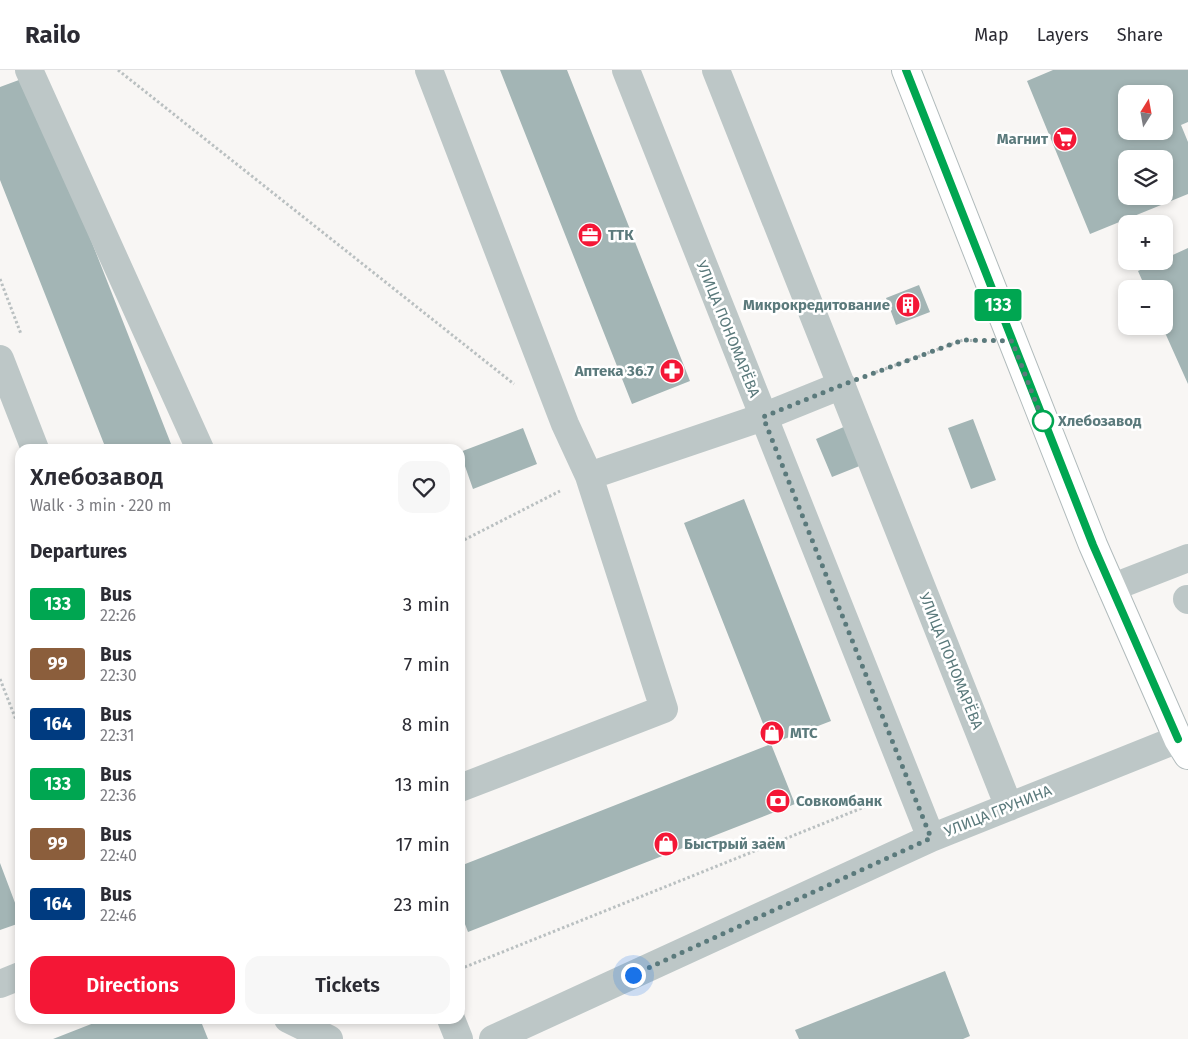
<!DOCTYPE html>
<html lang="en">
<head>
<meta charset="utf-8">
<style>
	body { margin:0; font-family:"Fira Sans",sans-serif; background:#f7f7f7; color:#2b2b33; height:100vh; display:flex; flex-direction:column; font-size:19px; white-space:nowrap }
	* { box-sizing:border-box; margin:0 }
	p { font-size:16px; color:#7c7c81 }
	.icon { flex:none; width:28px; height:28px; fill:none; stroke:currentColor; stroke-width:2; stroke-linecap:round; stroke-linejoin:round }
	.map { position:relative; flex:1; overflow:hidden }
	.sheet { position:absolute; left:15px; top:374px; width:450px; height:580px; display:flex; flex-direction:column; background:#fff; border-radius:15px; box-shadow:0 2px 8px #0003 }
	.sheet>* { flex:none }
	.badge { padding:0 10px; border-radius:4px; font-size:18px; line-height:32px }
	.needle { width:32px; rotate:11deg }
	.controls { position:absolute; left:1118px; top:15px; display:grid; gap:10px }
	.controls a { display:grid; place-items:center; width:55px; height:55px; border-radius:10px; background:#fff; box-shadow:0 2px 8px #0003; font-size:25px }
	.you { position:absolute; width:25px; height:25px; margin:-12px; border:4px solid #fff; border-radius:50%; background:#1a73e8; box-shadow:0 0 0 8px #1a73e833 }
	.map>.badge { position:absolute; translate:-50% -50%; box-shadow:0 0 0 2px #fff }
	h2 { padding:0 15px; font-size:19px; line-height:45px }
	.round { display:grid; place-items:center; flex:none; width:52px; height:52px; border-radius:15px; background:#f7f7f7 }
	.headline { display:flex; align-items:center; justify-content:space-between; height:85px; padding:0 15px }
	h1 { font-size:24px; font-weight:600; line-height:38px }
	.button { display:flex; gap:10px; margin-top:auto; padding:10px 15px }
	.button a { flex:1; height:58px; border-radius:15px; background:#f41736; color:#fff; font-size:20px; font-weight:600; line-height:58px; text-align:center }
	.button a+a { background:#f7f7f7; color:#2b2b33 }
	ul { padding:0; list-style:none }
	li { display:flex; align-items:center; gap:15px; height:60px; padding:0 15px }
	li div { flex:1 }
	li b { display:block; font-size:19px }
	li em { font-style:normal }
	li .badge { min-width:55px; font-weight:700; text-align:center }
	header { display:flex; align-items:center; gap:30px; box-sizing:border-box; height:70px; padding:0 25px; background:#fff; border-bottom:1px solid #e1e1e2 }
	header strong { font-size:24px }
	nav { display:flex; gap:28px; margin-inline-start:auto; font-size:18px }
	.map>svg:first-child { display:block }
	.building { fill:#a3b5b5; fill-rule:evenodd }
	.lines { fill:none; stroke-linecap:round; stroke-linejoin:round }
	.major-casing { stroke:#b1bbbc; stroke-width:30 }
	.path { stroke:#bac0c1; stroke-width:3; stroke-dasharray:2.5 2.5; stroke-linecap:butt }
	.minor { stroke:#bdc7c7; stroke-width:28 }
	.major { stroke:#fff; stroke-width:28 }
	.line-casing { stroke:#fff; stroke-width:11 }
	.line { stroke:#00a651; stroke-width:8 }
	.walk { stroke:#5b7a7c; stroke-width:5; stroke-dasharray:0 9 }
	.stop-dot { fill:#fff; stroke:#00a651; stroke-width:2.5 }
	.labels { text-anchor:middle; stroke-width:5; stroke-linejoin:round; paint-order:stroke }
	.poi-label { font-size:15px; font-weight:bold; fill:#5b7a7c; stroke:#fff; text-anchor:start }
	.street-label { font-size:15px; fill:#5b7a7c; stroke:#fff }
	.stop-label { font-size:15px; font-weight:bold; fill:#5b7a7c; stroke:#fff; text-anchor:start }
</style>
</head>
<body>
<header>
<strong>Railo</strong>
<nav><a>Map</a><a>Layers</a><a>Share</a></nav>
</header>
<div class="map">
<svg width="1188" height="969" viewBox="0 0 1188 969">
	<rect width="100%" height="100%" fill="#f8f6f4"/>
	<path class="building" d="M500,0H567L690,311L632,334Z
		M1053,0H1188V52L1181,55L1188,72V124L1090,164L1027,11ZM1126,24H1164V61H1126ZM1126,89H1164V126H1126Z
		M27,7L173,379H106L0,110V17Z
		M1188,178V314L1162,256L1164,219H1146L1138,201L1159,191H1164V189Z
		M919,215L930,242L896,255L886,228Z
		M973,349L996,410L971,419L948,358Z
		M846,356L862,395L832,407L816,369Z
		M523,358L537,394L473,419L460,382Z
		M744,429L831,651L771,674L795,734L468,862L460,841V796L771,674L684,453Z
		M0,793L20,846V853L0,860Z
		M945,901L970,966L963,969H799L795,960Z
		M104,949H200L208,969H53Z"/>
	<g class="lines">
		<defs>
			<path id="major" d="M906,0L1093,475L1178,669L1188,685"/>
		</defs>
		<use href="#major" class="major-casing"/>
		<path class="path" d="M118,0L514,314
			M0,209L21,264
			M871,304L963,270L979,271
			M460,472L560,421
			M0,609L20,660
			M460,899L882,730"/>
		<path class="minor" d="M29,0L200,379
			M429,0L565,354L589,406L664,639L460,718
			M626,0L931,768
			M716,0L1009,737
			M0,289L35,379
			M589,406L763,347L842,315
			M1111,518L1188,488
			M1187,529L1188,530
			M0,914L20,906
			M288,949L329,969
			M451,949L459,969
			M493,969L931,768L1178,669"/>
		<use href="#major" class="major"/>
	</g>
	<g class="lines">
		<defs>
			<path id="line" d="M906,0L1093,475L1178,669"/>
		</defs>
		<use href="#line" class="line-casing"/>
		<use href="#line" class="line"/>
		<path class="walk" d="M633,905L931,768L763,347L842,315L963,270L1012,271L1043,351"/>
	</g>
	<defs>
		<symbol id="supermarket-disc" viewBox="-11 -11 22 22"><circle r="9.5" fill="#f41736" stroke="#fff"/><path d="M-6-5.5h2.5l.6 2H6L4.5 2H-2.5L-4.4-4H-6ZM-1.5 3.2a1.3 1.3 0 1 0 .1 0ZM3 3.2a1.3 1.3 0 1 0 .1 0Z" fill="#fff"/></symbol>
		<symbol id="office-disc" viewBox="-11 -11 22 22"><circle r="9.5" fill="#f41736" stroke="#fff"/><path d="M-6-3h4V-5.5h4V-3h4V5H-6ZM-1-4.5V-3h2v-1.5ZM-6 0V1H6V0Z" fill="#fff"/></symbol>
		<symbol id="building-disc" viewBox="-11 -11 22 22"><circle r="9.5" fill="#f41736" stroke="#fff"/><path d="M-4-6H4V6H1V3H-1V6H-4ZM-2.5-4.3h1.7v1.8h-1.7ZM.8-4.3h1.7v1.8H.8ZM-2.5-1h1.7V.8h-1.7ZM.8-1h1.7V.8H.8Z" fill="#fff"/></symbol>
		<symbol id="pharmacy-disc" viewBox="-11 -11 22 22"><circle r="9.5" fill="#f41736" stroke="#fff"/><path d="M-2-6h4v4h4v4h-4v4h-4v-4h-4v-4h4Z" fill="#fff"/></symbol>
		<symbol id="shop-disc" viewBox="-11 -11 22 22"><circle r="9.5" fill="#f41736" stroke="#fff"/><path d="M-5-2.5h2.3a2.7 3.5 0 0 1 5.4 0H5L5.5 6h-11ZM-1.5-2.5h3a1.5 2.3 0 0 0-3 0Z" fill="#fff"/></symbol>
		<symbol id="bank-disc" viewBox="-11 -11 22 22"><circle r="9.5" fill="#f41736" stroke="#fff"/><path d="M-6-4H6V4H-6ZM0-2.3a2.3 2.3 0 1 0 0 4.6a2.3 2.3 0 1 0 0-4.6Z" fill="#fff"/></symbol>
	</defs>
	<g fill-rule="evenodd">
		<use href="#supermarket-disc" x="1051" y="55" width="28" height="28"/>
		<use href="#office-disc" x="576" y="151" width="28" height="28"/>
		<use href="#building-disc" x="894" y="221" width="28" height="28"/>
		<use href="#pharmacy-disc" x="658" y="287" width="28" height="28"/>
		<use href="#shop-disc" x="758" y="649" width="28" height="28"/>
		<use href="#bank-disc" x="764" y="717" width="28" height="28"/>
		<use href="#shop-disc" x="652" y="760" width="28" height="28"/>
	</g>
	<circle class="stop-dot" cx="1043" cy="351" r="10"/>
	<g class="labels">
		<g class="poi-label">
			<text x="1048" y="74" text-anchor="end">Магнит</text>
			<text x="608" y="170">ТТК</text>
			<text x="890" y="240" text-anchor="end">Микрокредитование</text>
			<text x="654" y="306" text-anchor="end">Аптека 36.7</text>
			<text x="790" y="668">МТС</text>
			<text x="796" y="736">Совкомбанк</text>
			<text x="684" y="779">Быстрый заём</text>
		</g>
		<g class="street-label">
			<text transform="translate(728 259) rotate(68)" y="5">УЛИЦА ПОНОМАРЁВА</text>
			<text transform="translate(951 591) rotate(68)" y="5">УЛИЦА ПОНОМАРЁВА</text>
			<text transform="translate(998 741) rotate(-22)" y="5">УЛИЦА ГРУНИНА</text>
		</g>
		<g class="stop-label">
			<text x="1058" y="356">Хлебозавод</text>
		</g>
	</g>
</svg>
<div class="controls">
<a><svg class="needle" viewBox="-14 -14 28 28"><path d="M0-13l5 13h-10z" fill="#e53935"/><path d="M0 13l5-13h-10z" fill="#7c7c81"/></svg></a>
<a><svg class="icon" aria-label="layers" viewBox="0 0 24 24"><path d="M12 4l9 5-9 5-9-5zM3 14l9 5 9-5"/></svg></a>
<a>+</a>
<a>−</a>
</div>
<div class="you" style="left:633px;top:905px"></div>
<b class="badge" style="left:998px;top:235px;background:#00a651;color:#fff">133</b>
<section class="sheet">
<div class="headline"><div><h1>Хлебозавод</h1><p>Walk · 3 min · 220 m</p></div><a class="round"><svg class="icon" aria-label="heart" viewBox="0 0 24 24"><path d="M12 20l-8-8c-3-5 5-10 8-4 3-6 11-1 8 4z"/></svg></a></div>
<h2>Departures</h2>
<ul>
<li><span class="badge" style="background:#00a651;color:#fff">133</span><div><b>Bus</b><p>22:26</p></div><em>3 min</em></li>
<li><span class="badge" style="background:#8b5e3c;color:#fff">99</span><div><b>Bus</b><p>22:30</p></div><em>7 min</em></li>
<li><span class="badge" style="background:#003b80;color:#fff">164</span><div><b>Bus</b><p>22:31</p></div><em>8 min</em></li>
<li><span class="badge" style="background:#00a651;color:#fff">133</span><div><b>Bus</b><p>22:36</p></div><em>13 min</em></li>
<li><span class="badge" style="background:#8b5e3c;color:#fff">99</span><div><b>Bus</b><p>22:40</p></div><em>17 min</em></li>
<li><span class="badge" style="background:#003b80;color:#fff">164</span><div><b>Bus</b><p>22:46</p></div><em>23 min</em></li>
</ul>
<div class="button"><a>Directions</a><a>Tickets</a></div>
</section>
</div>
</body>
</html>
